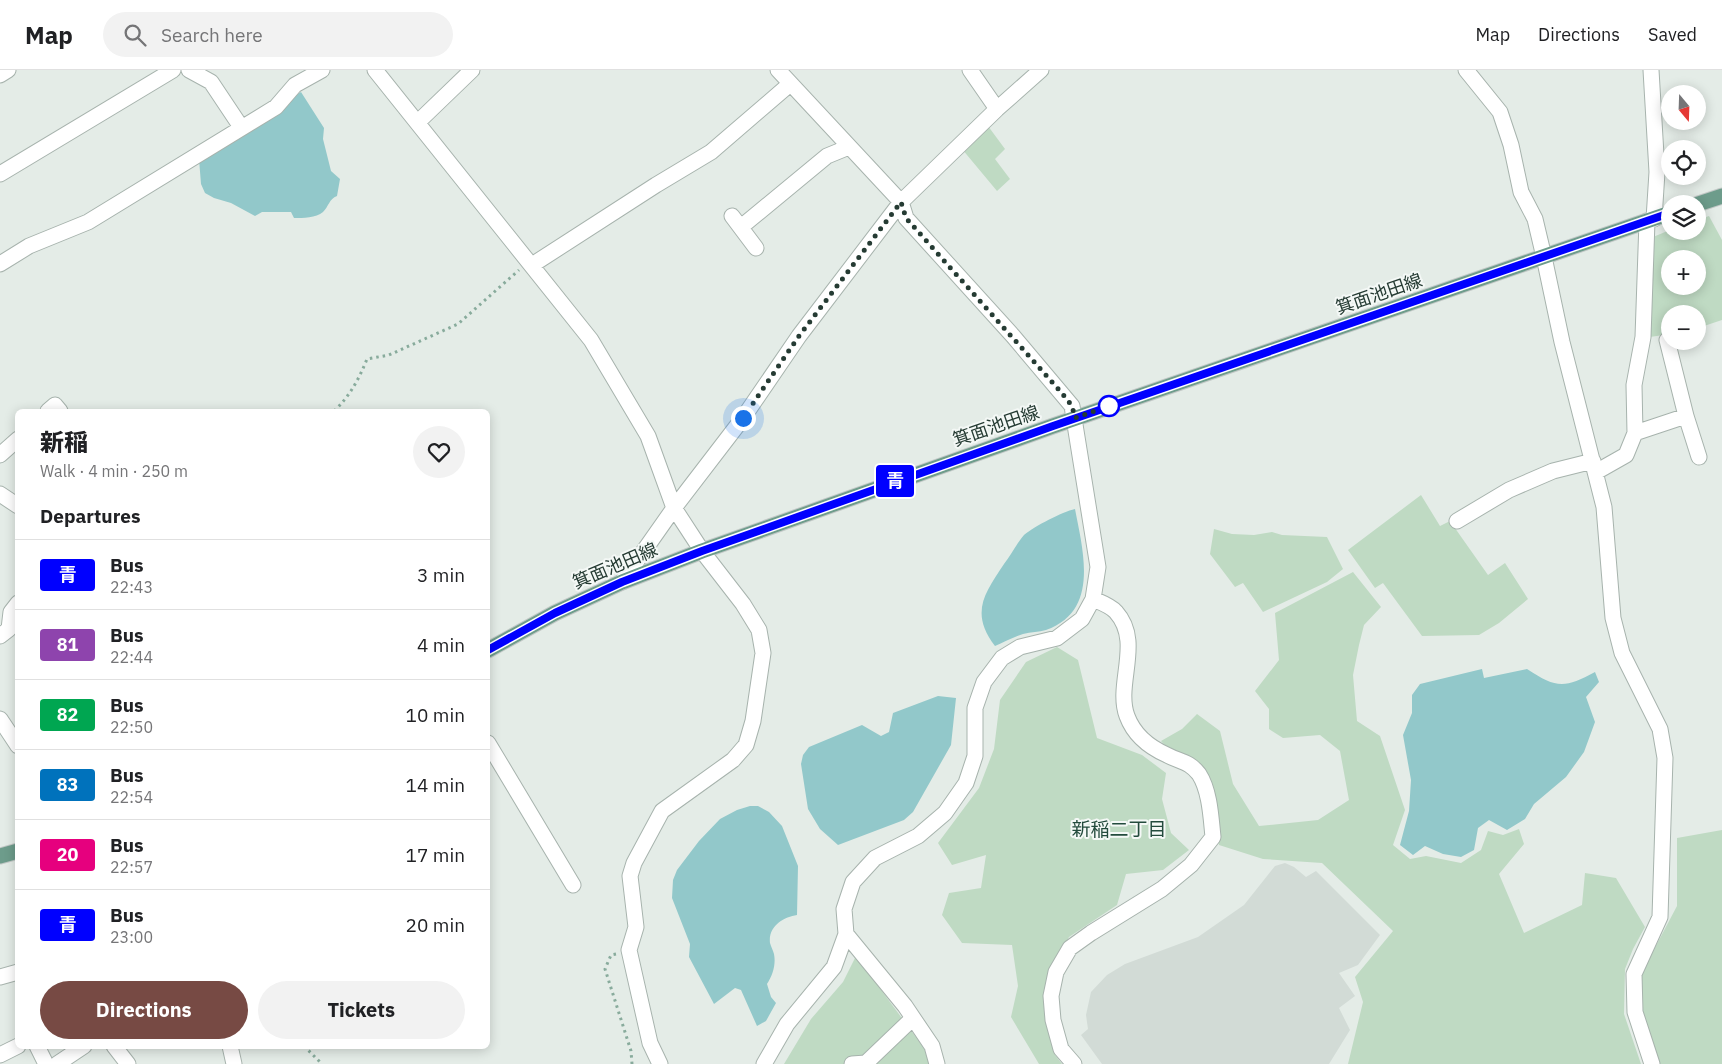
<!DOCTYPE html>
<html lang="en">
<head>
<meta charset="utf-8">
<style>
	body { margin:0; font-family:"IBM Plex Sans","Noto Sans JP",sans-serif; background:#f2f2f2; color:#202124; height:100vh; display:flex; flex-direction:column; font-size:19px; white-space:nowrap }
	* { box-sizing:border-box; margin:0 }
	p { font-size:16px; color:#757577 }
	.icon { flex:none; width:28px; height:28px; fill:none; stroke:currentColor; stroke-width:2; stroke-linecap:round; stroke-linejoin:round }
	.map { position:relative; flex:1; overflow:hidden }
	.details { position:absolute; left:15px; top:339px; width:475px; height:640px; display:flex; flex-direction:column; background:#fff; border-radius:8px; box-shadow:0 2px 12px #0003 }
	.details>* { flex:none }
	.badge { padding:0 10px; border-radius:4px; font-size:18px; line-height:32px }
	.needle { width:32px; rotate:161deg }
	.tools { position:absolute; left:1661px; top:15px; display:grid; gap:10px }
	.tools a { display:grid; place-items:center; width:45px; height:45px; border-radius:50%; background:#fff; box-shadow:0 2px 12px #0003; font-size:25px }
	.you { position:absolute; width:25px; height:25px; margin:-12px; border:4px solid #fff; border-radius:50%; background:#1a73e8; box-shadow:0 0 0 8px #1a73e833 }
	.map>.badge { position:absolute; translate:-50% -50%; box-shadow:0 0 0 2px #fff }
	h2 { padding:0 25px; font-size:19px; line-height:45px }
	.round { display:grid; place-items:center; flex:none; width:52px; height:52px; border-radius:26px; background:#f2f2f2 }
	.overview { display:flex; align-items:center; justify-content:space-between; height:85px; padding:0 25px }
	h1 { font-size:24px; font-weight:800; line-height:38px }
	.primary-button { display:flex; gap:10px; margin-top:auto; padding:10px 25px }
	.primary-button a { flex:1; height:58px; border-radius:30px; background:#774a44; color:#fff; font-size:20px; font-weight:800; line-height:58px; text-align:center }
	.primary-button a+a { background:#f2f2f2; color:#202124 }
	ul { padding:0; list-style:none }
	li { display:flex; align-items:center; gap:15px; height:70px; padding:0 25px; border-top:1px solid #e0e0e0 }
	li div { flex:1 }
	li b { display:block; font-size:19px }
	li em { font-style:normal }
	li .badge { min-width:55px; font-weight:700; text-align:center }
	header { display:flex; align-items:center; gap:30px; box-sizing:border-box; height:70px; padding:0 25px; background:#fff; border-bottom:1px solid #e0e0e0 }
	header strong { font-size:24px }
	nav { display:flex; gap:28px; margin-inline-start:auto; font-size:18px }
	.search { width:350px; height:45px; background:#f2f2f2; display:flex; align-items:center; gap:12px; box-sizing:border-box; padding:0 18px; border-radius:28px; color:#757577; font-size:19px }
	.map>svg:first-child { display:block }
	.built { fill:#d2dbd6 }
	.green { fill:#bfdac3; fill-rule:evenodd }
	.water { fill:#92c8ca }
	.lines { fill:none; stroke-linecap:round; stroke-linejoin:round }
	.minor-casing { stroke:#a7b3ad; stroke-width:17 }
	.major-casing { stroke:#c2c8c6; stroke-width:17 }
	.path { stroke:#88ab9c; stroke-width:3; stroke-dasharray:2.5 4; stroke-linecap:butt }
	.minor { stroke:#fff; stroke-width:15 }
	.major { stroke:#6d9c8b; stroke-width:15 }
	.line-casing { stroke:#fff; stroke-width:11 }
	.line { stroke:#00f; stroke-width:8 }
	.walk { stroke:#253b33; stroke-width:5; stroke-dasharray:0 9 }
	.stop-dot { fill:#fff; stroke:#00f; stroke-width:2.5 }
	.labels { text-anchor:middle; stroke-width:4; stroke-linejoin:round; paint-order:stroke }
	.street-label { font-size:18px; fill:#253b33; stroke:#f4f8f6 }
	.neighbourhood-label { font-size:19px; fill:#234b3d; stroke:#f4f8f6 }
</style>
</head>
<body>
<header>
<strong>Map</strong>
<div class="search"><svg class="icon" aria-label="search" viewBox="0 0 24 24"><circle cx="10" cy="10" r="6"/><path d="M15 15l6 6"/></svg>Search here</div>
<nav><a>Map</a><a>Directions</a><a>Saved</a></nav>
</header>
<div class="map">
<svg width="1722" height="994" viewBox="0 0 1722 994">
	<rect width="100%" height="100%" fill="#e4ece7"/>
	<path class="built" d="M1285,793L1294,797L1306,807L1316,801L1380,865L1358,895L1339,903L1355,926L1339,938L1350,960L1329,994H1102L1081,965L1088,959L1086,945L1091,922L1107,905L1125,894L1198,867L1244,835L1275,796Z"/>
	<path class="green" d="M988,56L1005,79L995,89L1010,109L997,121L962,79Z
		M1709,146L1722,170V250L1698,258V244H1670V264L1650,267L1653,167L1670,160L1698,161V150ZM1670,189H1698V216H1670Z
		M1421,425L1440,456L1450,451L1488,505L1505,493L1528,529L1499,553L1479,565L1422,566L1383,513L1375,518L1348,480Z
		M1214,459L1232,464L1254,465L1272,462L1282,465L1327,467L1343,499L1327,512L1263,542L1243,513L1235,517L1210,484Z
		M1353,502L1381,537L1364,555L1359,575L1353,605L1357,651L1380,666L1405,740L1393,775L1410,789L1426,786L1461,793L1481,780L1488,761L1503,765L1519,759L1524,774L1499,804L1524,863L1582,835L1585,803L1616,808L1645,857L1633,879L1625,899L1624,944L1641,994H1348L1363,932L1355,907L1393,861L1322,793L1263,789L1219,775L1214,730L1161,671L1182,659L1197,644L1220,661L1233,714L1259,756L1318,750L1349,730L1340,681L1320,665L1283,668L1269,659V639L1255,621L1279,590L1275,543Z
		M1057,577L1078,590L1097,668L1142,685L1166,703L1162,729L1171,763L1189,780L1163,800L1126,804L1117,835L1069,867L1047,908L1050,960L1055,985L1062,994H1039L1011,947L1018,916L1012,875L962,873L942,845L949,823L981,818L986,785L952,795L938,773L979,718L994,679L1000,630L1026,592Z
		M1722,760V994H1658L1640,941L1641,904L1677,836V768Z
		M856,886L924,978L930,994H784L811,949L843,912Z"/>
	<path class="water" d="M301,22L324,58L323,69L331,101L340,109L337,126C329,129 329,136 323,142C316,148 303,148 294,148L291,142H262L255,146L231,133L214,128L205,123L201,114L199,89Z
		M1075,439C1083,481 1100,541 1046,560C1039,562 1031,562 1023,564C1013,567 1004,572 995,576C970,543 984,524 1004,494C1011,485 1017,473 1024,465C1035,456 1062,442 1075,439Z
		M1482,599L1484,608L1527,599C1556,618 1564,619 1595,602L1599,612L1586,627L1595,652L1584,682L1566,707L1534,734L1525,749L1507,760L1489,750L1478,758L1474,780L1461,787L1443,784L1425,776L1413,785L1400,775L1409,741L1411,710L1403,665L1412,643V625L1420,614Z
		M938,626L956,628L951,675L913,742L904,750L838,775L820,759L808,739L801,694L803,685L809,677L862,655L881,666L889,662L893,643Z
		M750,736H758L769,742L782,756L798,796L797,845C784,847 768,856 770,873C771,877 773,880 774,884C776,894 773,905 767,914L771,927L776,933L766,951L757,956L741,920L735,918L714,934L689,887L690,874L672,828L673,810L677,800L699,771L720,749L737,740Z"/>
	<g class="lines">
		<defs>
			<path id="minor" d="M189,0L211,12L241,57
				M375,0L591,270L648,366L674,438L702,481L743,534L759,560L763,583L753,651L746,675L733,690L662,741L634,793L630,806L636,857L629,880L650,973L660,994
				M970,0L997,39
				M1466,0L1500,42L1511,75L1521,122L1535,149L1544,187L1562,272L1604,437L1613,548L1622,583L1660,659L1665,688L1660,847L1634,904L1635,942L1652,994
				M1651,0L1657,102L1654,149
				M0,5L8,0
				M418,52L472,0
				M0,104L173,0
				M732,146L756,178
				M741,157L827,86L849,77
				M0,194L29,176L88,152L276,37L295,15L322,0
				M532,195L656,115L711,82L790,14
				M1667,270L1686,346L1699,387
				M48,341L55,335L60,341
				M1635,363L1634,315L1643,267L1647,151
				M0,385L18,369
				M1596,402L1626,385L1635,363L1686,346
				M0,424L18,436
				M1457,451L1509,420L1553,401L1593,391
				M622,512L674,438L743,348L799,266L901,132L997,39L1041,0
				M0,566L9,559L11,542L18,533
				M0,649L18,676
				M488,673L573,815
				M846,864L905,936L932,976L937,994
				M0,907L18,902
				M37,976L46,994
				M114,976L128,994
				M230,976L234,994
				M0,985L18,976
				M57,994L84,976
				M764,994L787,954L834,897L846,864L844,839L853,812L875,788L918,766L945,743L966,713L975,686V638L984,612L1002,588L1020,577L1057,568L1082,549L1093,529L1098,497L1072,336L1013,266L906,148L901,132L778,0
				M852,994L866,993L913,948
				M1074,994L1061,979L1053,950L1051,926L1056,902L1070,878L1091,863L1162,819L1191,795L1213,767C1211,748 1210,721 1199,704C1189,691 1180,692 1167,685C1149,677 1134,665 1127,646C1115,614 1143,572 1116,542C1111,536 1100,532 1093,529"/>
			<path id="major" d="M1698,134L1722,126
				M488,580L555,543L622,512L702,481L1053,356L1670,143
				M0,786L18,781"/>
		</defs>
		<use href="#minor" class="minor-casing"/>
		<use href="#major" class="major-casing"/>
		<path class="path" d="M334,341C350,326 359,309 367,289L389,285L458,254L519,200
			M616,884L611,885L605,899L631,981L632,994
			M304,976L322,994"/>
		<use href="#minor" class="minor"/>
		<use href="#major" class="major"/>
	</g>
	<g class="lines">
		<defs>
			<path id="line" d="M488,580L555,543L622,512L702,481L1053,356L1670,143"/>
		</defs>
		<use href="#line" class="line-casing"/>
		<use href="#line" class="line"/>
		<path class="walk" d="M743,348L799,266L901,132L906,148L1061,322L1072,336L1075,348L1109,336"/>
	</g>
	<circle class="stop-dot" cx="1109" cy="336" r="10"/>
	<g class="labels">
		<g class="street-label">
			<text transform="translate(1379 224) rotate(-19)" y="6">箕面池田線</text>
			<text transform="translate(996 356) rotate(-19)" y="6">箕面池田線</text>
			<text transform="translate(615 496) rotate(-23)" y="6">箕面池田線</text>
		</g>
		<g class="neighbourhood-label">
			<text x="1119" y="766">新稲二丁目</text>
		</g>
	</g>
</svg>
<div class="tools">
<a><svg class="needle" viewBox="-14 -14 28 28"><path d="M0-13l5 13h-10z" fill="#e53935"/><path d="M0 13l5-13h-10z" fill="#757577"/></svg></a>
<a><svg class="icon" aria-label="locate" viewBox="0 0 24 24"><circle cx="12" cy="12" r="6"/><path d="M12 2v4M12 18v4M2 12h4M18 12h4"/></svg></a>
<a><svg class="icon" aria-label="layers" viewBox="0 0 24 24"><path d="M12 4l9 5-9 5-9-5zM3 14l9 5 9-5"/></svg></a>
<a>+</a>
<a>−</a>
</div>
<div class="you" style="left:743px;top:348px"></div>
<b class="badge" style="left:895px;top:411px;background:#00f;color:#fff">青</b>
<section class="details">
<div class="overview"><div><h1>新稲</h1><p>Walk · 4 min · 250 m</p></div><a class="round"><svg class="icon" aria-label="heart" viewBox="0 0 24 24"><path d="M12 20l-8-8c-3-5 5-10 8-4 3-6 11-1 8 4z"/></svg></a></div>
<h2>Departures</h2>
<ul>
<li><span class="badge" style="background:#00f;color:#fff">青</span><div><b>Bus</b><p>22:43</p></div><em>3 min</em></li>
<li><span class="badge" style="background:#8e44ad;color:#fff">81</span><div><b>Bus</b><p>22:44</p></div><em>4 min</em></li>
<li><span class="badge" style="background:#00a651;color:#fff">82</span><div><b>Bus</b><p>22:50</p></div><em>10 min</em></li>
<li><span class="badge" style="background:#0072bc;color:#fff">83</span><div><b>Bus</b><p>22:54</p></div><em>14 min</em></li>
<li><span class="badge" style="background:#e6007e;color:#fff">20</span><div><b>Bus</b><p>22:57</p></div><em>17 min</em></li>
<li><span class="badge" style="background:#00f;color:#fff">青</span><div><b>Bus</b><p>23:00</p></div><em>20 min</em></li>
</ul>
<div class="primary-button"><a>Directions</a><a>Tickets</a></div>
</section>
</div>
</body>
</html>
